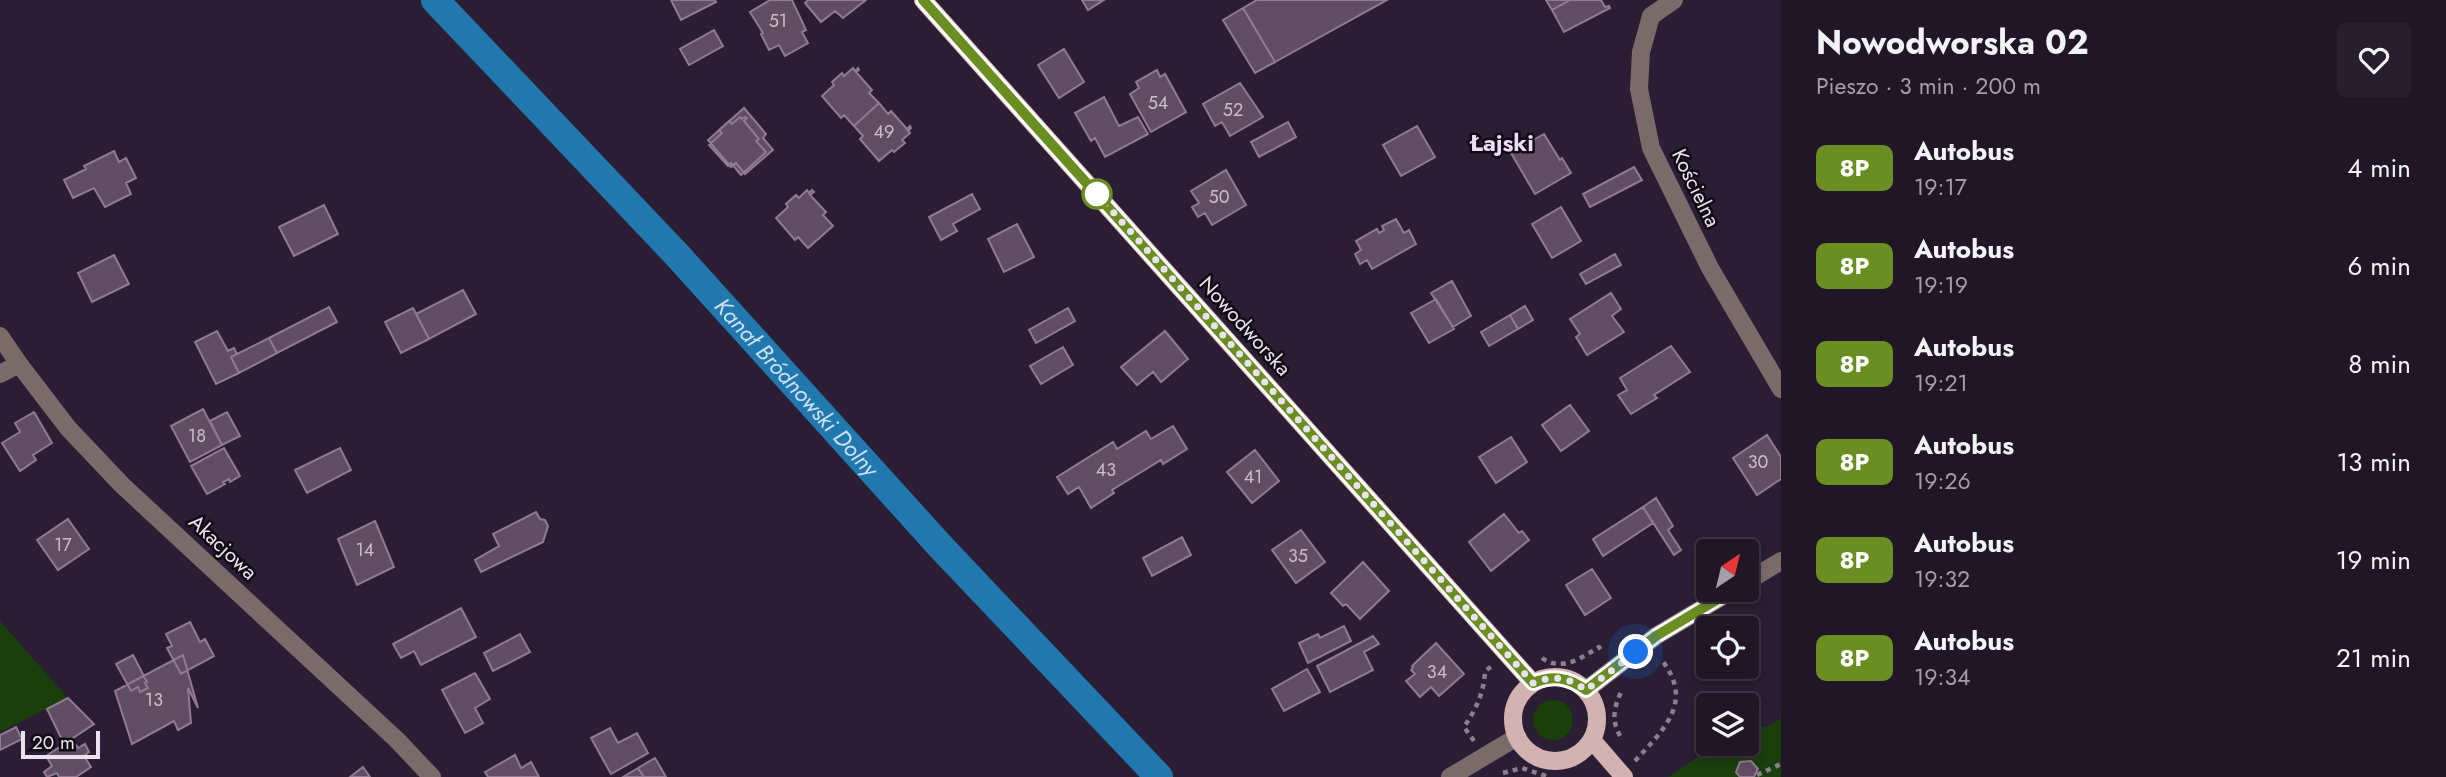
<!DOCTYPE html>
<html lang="pl">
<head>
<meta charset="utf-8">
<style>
	body { margin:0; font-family:Jost,sans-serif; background:#281f2e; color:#f1f3f6; height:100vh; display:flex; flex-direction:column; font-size:26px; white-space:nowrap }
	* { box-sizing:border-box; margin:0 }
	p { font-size:23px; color:#a29fa7 }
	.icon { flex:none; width:38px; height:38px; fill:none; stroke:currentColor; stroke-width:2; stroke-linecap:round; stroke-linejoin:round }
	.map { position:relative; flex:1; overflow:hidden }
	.panel { display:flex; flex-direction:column; background:#201626; width:665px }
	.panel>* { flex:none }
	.badge { padding:0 14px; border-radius:10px; font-size:24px; line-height:46px }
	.needle { width:46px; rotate:35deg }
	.fabs { position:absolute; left:1696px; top:539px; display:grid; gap:14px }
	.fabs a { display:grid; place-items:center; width:63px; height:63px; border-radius:7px; background:#201626; box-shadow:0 4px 10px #0003,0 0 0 2px #3d3543; font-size:35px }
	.scale { position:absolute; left:21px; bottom:18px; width:79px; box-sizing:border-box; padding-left:7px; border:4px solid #ebe2f0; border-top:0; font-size:19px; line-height:24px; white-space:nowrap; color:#ebe2f0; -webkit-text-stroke:5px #100a14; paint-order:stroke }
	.you { position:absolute; width:35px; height:35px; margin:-18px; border:5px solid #fff; border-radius:50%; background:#1a73e8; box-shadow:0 0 0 10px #1a73e833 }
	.map>.badge { position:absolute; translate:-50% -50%; box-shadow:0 0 0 4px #fff }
	.round { display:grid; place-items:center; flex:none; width:74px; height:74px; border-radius:7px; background:#281f2e }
	.overview { display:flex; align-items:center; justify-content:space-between; height:119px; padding:0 35px }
	h1 { font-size:33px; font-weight:700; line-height:52px }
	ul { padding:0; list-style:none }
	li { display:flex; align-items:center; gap:21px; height:98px; padding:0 35px }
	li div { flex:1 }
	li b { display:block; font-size:26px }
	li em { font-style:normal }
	li .badge { min-width:77px; font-weight:700; text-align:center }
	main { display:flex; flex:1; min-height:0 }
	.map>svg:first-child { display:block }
	.green { fill:#1b3e0d }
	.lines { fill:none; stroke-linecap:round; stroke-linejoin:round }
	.canal { stroke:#2078af; stroke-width:28 }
	.building { fill:#614d62; stroke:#907a91; stroke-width:2 }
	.path { stroke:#8a7e90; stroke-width:4.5; stroke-dasharray:5 5; stroke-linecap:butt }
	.minor { stroke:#7a6b6a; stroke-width:18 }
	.major { stroke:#d2b3b1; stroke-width:18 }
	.line-casing { stroke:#fff; stroke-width:16 }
	.line { stroke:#6b8e23; stroke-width:10 }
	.walk { stroke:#ebe2f0; stroke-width:7; stroke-dasharray:0 12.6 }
	.stop-dot { fill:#fff; stroke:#6b8e23; stroke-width:3.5 }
	.labels { text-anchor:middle; stroke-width:5; stroke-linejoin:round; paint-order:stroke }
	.number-label { font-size:18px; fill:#c8bdcc }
	.street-label { font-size:21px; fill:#ebe2f0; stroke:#100a14 }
	.water-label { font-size:23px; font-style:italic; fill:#cee1f1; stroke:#100a14 }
	.quarter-label { font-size:24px; font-weight:bold; fill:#eddbf7; stroke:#100a14 }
</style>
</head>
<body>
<main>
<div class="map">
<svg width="1781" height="777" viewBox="0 0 1781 777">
	<rect width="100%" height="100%" fill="#2b1d33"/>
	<path class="green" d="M0,621L68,698L0,732Z
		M1533 720a20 20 0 1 1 40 0a20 20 0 1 1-40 0Z
		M1781,718V777H1668L1717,744H1746L1747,728L1767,727Z"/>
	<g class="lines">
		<path class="canal" id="s1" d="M435,0L678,256L940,546L1159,777"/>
	</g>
	<path class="building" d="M671,0H715L716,2L681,20Z
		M770,0H792L806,30L802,32L808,43L785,56L779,45L769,50L761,34L763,33L750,12Z
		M808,0H866L843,18L835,11L821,22L805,3Z
		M1082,0H1104L1088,10Z
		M1257,0H1387L1275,62L1243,8Z
		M1546,0H1570L1552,10Z
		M1570,0H1601L1605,7L1609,6L1610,8L1564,32L1552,10Z
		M1243,8L1275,62L1255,73L1223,20Z
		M714,30L723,46L689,65L680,49Z
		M1064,49L1084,82L1059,98L1038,65Z
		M853,68L855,71L858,68L859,70L856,72L872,90L869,93L879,103L854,126L844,115L841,118L822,96L834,85L832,82L842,73L844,76Z
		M1157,70L1160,77L1165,74L1186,112L1151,132L1130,94L1139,88L1136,82Z
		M1240,83L1263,117L1230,136L1222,122L1215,126L1203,104Z
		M1104,97L1119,126L1138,117L1148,134L1105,157L1095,138L1091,141L1075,113Z
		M879,103L888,114L891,111L907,129L910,126L911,128L908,131L910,133L902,140L905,143L894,152L892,150L879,161L860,139L863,136L854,126Z
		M744,108L766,134L763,138L773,150L745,174L736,163L731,167L708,140Z
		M740,117L742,119L745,117L747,118L744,121L759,139L756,141L766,152L741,175L731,163L728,166L709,145L722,133L719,130L729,121L732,124Z
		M1288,122L1296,137L1259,157L1251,142Z
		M1417,126L1435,157L1401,176L1383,145Z
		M1544,134L1560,160L1562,158L1571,173L1535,194L1511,153Z
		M114,151L119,162L126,158L136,178L126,183L131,194L105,207L94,188L73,198L64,180L86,169L84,166Z
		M1634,167L1642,180L1590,207L1583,194Z
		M1226,170L1246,205L1212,225L1205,213L1198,217L1192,207L1199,203L1191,191Z
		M807,190L809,193L812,190L814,192L810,195L826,212L823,215L833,226L808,248L798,237L795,240L776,218L788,207L786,204L796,195L799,198Z
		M972,194L980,209L953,224L957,231L941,240L929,217Z
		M324,205L338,234L294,256L279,227Z
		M1561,207L1581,241L1552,258L1532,224Z
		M1396,219L1404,233L1409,230L1416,244L1372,269L1367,260L1360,264L1355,254L1361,250L1356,241L1377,229L1379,233L1384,230L1382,226Z
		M1017,224L1034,257L1004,272L988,239Z
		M1615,254L1621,265L1586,284L1580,274Z
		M114,255L129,284L92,302L78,273Z
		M1452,281L1471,316L1453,327L1431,293Z
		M463,290L476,314L429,339L416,314Z
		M1611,293L1621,309L1612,316L1624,332L1587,355L1576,337L1580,334L1570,319Z
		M1436,299L1454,329L1429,343L1411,313Z
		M1525,306L1533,320L1518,329L1510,315Z
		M329,307L337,322L277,353L269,338Z
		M413,308L429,339L401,353L385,322Z
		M1068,308L1075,321L1036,343L1029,330Z
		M1510,315L1518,329L1489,346L1481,332Z
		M217,331L228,351L234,348L237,354L231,357L239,373L216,384L195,342Z
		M1165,331L1188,359L1161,382L1153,372L1137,385L1121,367Z
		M269,338L277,353L239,373L231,357Z
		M1671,346L1690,372L1654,395L1657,398L1631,414L1618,395L1627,390L1620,378Z
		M1063,347L1073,365L1041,384L1030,366Z
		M1570,405L1589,431L1561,451L1542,425Z
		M203,409L222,445L190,462L171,426Z
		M34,412L52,443L33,455L36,460L20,471L2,443L20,432L15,423Z
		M227,412L240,436L222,445L210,421Z
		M1173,426L1187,449L1163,464L1161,460L1112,490L1114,493L1091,508L1079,487L1068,494L1057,477L1113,442L1117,449L1146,431L1151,439Z
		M1767,435L1781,457V479L1757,495L1733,458Z
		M1511,437L1527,462L1496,483L1479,457Z
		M224,448L240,476L230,482L229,479L223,482L225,484L207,494L191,466Z
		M340,448L351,470L307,493L295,470Z
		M1255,450L1279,481L1252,503L1227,472Z
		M1656,498L1673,526L1668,530L1681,550L1674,555L1643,507Z
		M1643,507L1653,523L1603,556L1593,539Z
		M536,512L540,519L545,520L548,526L543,542L481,572L475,560L499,546L493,534Z
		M1504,514L1519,533L1522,531L1529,540L1491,571L1469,542Z
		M68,519L89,549L58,570L37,540Z
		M375,521L394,567L357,585L338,539Z
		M1301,530L1325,562L1296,583L1272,550Z
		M1182,537L1191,555L1152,576L1143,558Z
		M1363,562L1389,591L1360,619L1346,604L1343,606L1331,593Z
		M1592,569L1611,598L1585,615L1566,585Z
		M461,608L476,637L421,665L414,651L401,658L393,644Z
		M190,622L200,642L205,639L214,656L181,674L167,648L172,646L166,634Z
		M1344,626L1351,641L1308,663L1299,643L1318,634L1320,638Z
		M520,634L530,652L493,671L484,653Z
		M1373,636L1379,644L1364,652L1373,670L1330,692L1317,666Z
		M1436,643L1464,674L1439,696L1431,687L1420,697L1406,681L1415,674L1411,670L1413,667L1412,666Z
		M133,655L147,682L145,683L148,688L140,692L138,687L131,691L116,664Z
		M183,655L198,708L188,688L191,723L178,730L174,721L132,744L115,691Z
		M1307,669L1320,692L1284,711L1272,689Z
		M475,673L490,699L475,708L483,723L465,733L442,690Z
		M68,698L94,724L64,744L47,709Z
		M16,727L22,739L0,750V735Z
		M610,728L618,743L637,733L648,753L611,774L591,738Z
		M72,739L78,748L85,744L89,752L84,756L91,767L76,777H59L57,773L47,777L44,772L52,766L46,756Z
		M515,755L521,768L531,762L539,777H488L485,772Z
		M655,758L666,777H644L638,768Z
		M1751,761L1758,769L1754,777H1740L1736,772L1740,762Z
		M363,767L370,777H350Z
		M638,768L644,777H623Z"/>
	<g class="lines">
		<path class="path" d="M1542,658C1562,672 1581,658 1599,647L1602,651
			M1620,736C1611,719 1614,708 1621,692
			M1474,741L1464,727C1476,709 1484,693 1485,671L1492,666
			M1635,761C1664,729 1695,702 1661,659
			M1503,773L1522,768L1549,777
			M1757,775L1781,764"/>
		<path class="minor" d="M1674,0L1651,16L1641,52L1639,89L1651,148L1710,268L1781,389
			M0,336L19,364L68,428L122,485L397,740L432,777
			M0,374L19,364
			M1746,582L1781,561
			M1586,690L1656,636L1733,590
			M1450,777L1517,737"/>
		<path class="major" d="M923,0L1533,683
			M1513 719a42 42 0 1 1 84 0a42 42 0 1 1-84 0Z
			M1592,740L1624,777"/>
	</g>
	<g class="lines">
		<defs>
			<path id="line" d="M923,0L1533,683C1553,675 1568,677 1586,690L1656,636L1733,590"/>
		</defs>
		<use href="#line" class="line-casing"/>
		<use href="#line" class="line"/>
		<path class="walk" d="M1097,194L1533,683C1553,675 1568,677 1586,690L1636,652"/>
	</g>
	<circle class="stop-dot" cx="1097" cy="194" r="14"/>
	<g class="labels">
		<g class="number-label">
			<text x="778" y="27">51</text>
			<text x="1158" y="109">54</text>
			<text x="1233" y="116">52</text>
			<text x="884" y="138">49</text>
			<text x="1219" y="203">50</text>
			<text x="197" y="442">18</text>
			<text x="1758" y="468">30</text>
			<text x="1106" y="476">43</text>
			<text x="1253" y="483">41</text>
			<text x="63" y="551">17</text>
			<text x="365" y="556">14</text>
			<text x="1298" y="562">35</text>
			<text x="1437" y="678">34</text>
			<text x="154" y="706">13</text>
		</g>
		<g class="street-label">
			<text transform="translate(1696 188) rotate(64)" y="7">Kościelna</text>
			<text transform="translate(1245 326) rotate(48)" y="7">Nowodworska</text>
			<text transform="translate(223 547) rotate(43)" y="7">Akacjowa</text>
		</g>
		<g class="water-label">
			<text dy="8" stroke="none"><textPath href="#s1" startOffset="530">Kanał Bródnowski Dolny</textPath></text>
		</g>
		<g class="quarter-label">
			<text x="1502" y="151">Łajski</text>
		</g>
	</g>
</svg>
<div class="fabs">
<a><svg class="needle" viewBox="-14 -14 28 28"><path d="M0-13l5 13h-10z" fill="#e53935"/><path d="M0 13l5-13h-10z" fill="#a29fa7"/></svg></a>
<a><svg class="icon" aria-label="locate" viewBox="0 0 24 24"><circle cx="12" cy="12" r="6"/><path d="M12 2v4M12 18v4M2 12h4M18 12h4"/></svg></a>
<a><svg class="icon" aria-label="layers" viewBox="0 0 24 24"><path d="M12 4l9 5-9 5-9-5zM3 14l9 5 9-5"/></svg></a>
</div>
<div class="scale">20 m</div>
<div class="you" style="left:1636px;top:652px"></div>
</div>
<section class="panel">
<div class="overview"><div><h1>Nowodworska 02</h1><p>Pieszo · 3 min · 200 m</p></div><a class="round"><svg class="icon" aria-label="heart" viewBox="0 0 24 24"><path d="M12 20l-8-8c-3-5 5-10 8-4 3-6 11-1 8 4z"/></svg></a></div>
<ul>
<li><span class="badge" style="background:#6b8e23;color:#fff">8P</span><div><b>Autobus</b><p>19:17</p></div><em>4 min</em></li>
<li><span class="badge" style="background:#6b8e23;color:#fff">8P</span><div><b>Autobus</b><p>19:19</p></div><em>6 min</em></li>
<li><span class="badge" style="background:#6b8e23;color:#fff">8P</span><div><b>Autobus</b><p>19:21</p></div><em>8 min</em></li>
<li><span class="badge" style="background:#6b8e23;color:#fff">8P</span><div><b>Autobus</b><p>19:26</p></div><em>13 min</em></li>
<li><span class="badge" style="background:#6b8e23;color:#fff">8P</span><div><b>Autobus</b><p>19:32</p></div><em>19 min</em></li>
<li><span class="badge" style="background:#6b8e23;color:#fff">8P</span><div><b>Autobus</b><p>19:34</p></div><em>21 min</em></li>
</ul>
</section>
</main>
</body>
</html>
